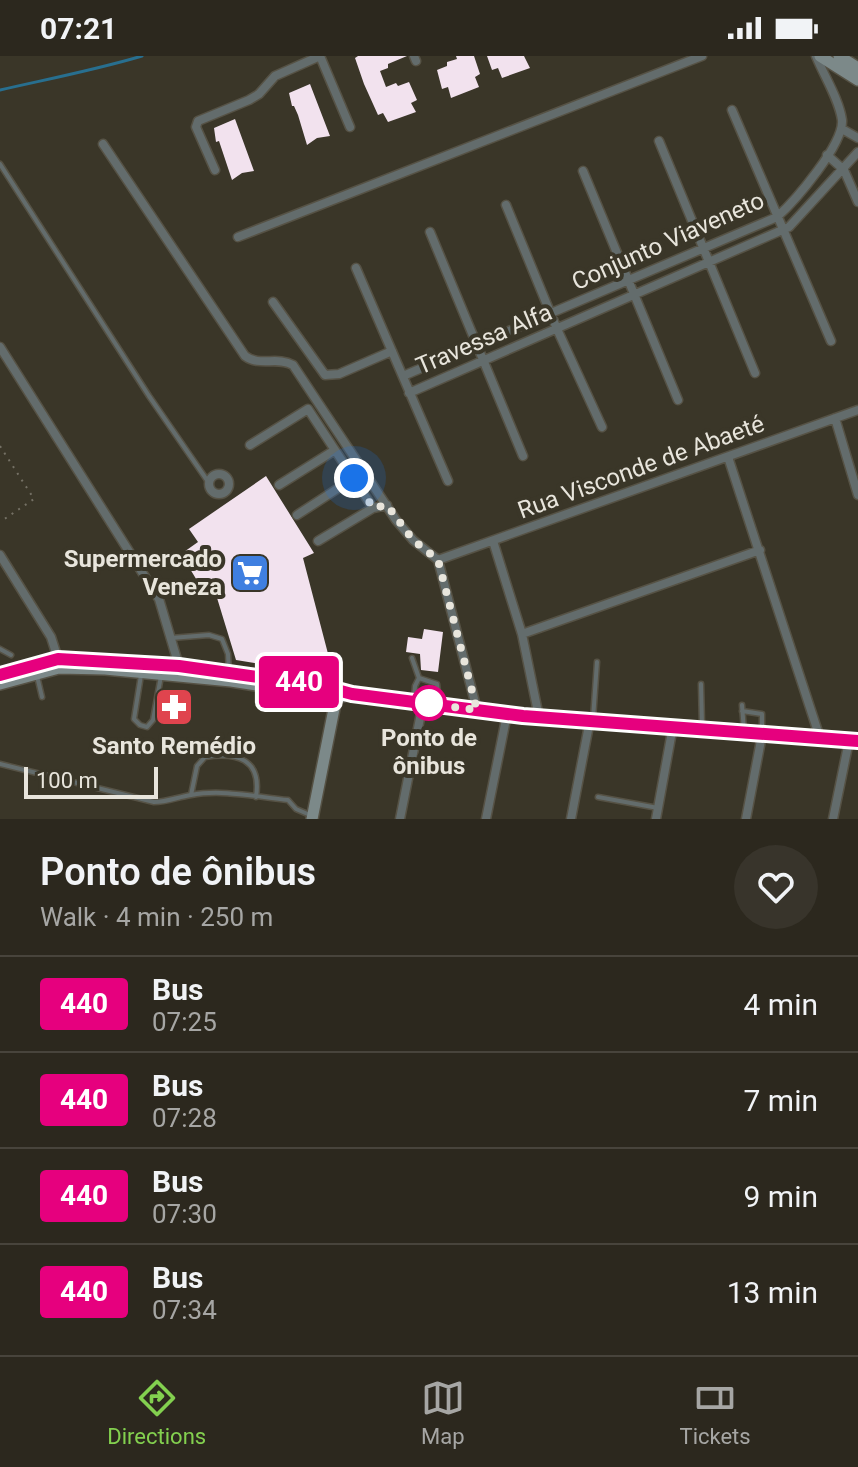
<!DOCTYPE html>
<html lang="en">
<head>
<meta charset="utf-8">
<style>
	body { margin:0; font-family:Roboto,sans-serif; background:#38342b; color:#f1f3f6; height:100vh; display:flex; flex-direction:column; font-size:30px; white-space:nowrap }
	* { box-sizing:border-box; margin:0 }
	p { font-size:26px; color:#a6a6a4 }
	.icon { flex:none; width:44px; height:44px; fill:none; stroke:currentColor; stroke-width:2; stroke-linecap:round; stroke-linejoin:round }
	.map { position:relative; height:763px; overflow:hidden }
	.sheet { display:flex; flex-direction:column; background:#2c281e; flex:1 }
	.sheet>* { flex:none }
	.badge { padding:0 16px; border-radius:6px; font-size:28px; line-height:52px }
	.scale { position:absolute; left:24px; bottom:20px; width:134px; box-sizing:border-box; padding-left:8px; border:4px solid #e8e5dc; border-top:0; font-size:22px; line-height:28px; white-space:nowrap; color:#e8e5dc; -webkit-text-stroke:6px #3a3628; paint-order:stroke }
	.you { position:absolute; width:40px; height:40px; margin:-20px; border:6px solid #fff; border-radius:50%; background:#1a73e8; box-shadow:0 0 0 12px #1a73e833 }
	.map>.badge { position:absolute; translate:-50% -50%; box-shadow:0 0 0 4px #fff }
	.round { display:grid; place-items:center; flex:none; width:84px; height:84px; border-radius:42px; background:#38342b }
	.headline { display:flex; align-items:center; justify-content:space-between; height:136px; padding:0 40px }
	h1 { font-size:38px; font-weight:600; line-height:60px }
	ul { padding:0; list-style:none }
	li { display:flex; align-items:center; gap:24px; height:96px; padding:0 40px; border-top:2px solid #48443c }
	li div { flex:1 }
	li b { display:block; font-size:30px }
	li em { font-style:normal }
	li .badge { min-width:88px; font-weight:700; text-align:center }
	.status { display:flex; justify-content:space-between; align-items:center; height:56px; padding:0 40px; background:#2c281e; direction:ltr }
	.status svg { height:22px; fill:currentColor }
	.tabs { display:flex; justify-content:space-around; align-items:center; height:112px; border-top:2px solid #48443c; background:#2c281e; font-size:22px; color:#a6a6a4 }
	.tabs a { display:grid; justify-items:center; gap:4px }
	.tabs .current { color:#83d04f }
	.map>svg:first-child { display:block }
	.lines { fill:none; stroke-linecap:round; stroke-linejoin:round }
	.stream { stroke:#286f8f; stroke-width:3 }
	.building { fill:#f2e2ee }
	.lane-casing { stroke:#565245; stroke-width:7 }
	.street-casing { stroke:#565245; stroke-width:11 }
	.secondary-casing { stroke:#565245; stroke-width:14 }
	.path { stroke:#757165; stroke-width:2; stroke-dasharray:2 6; stroke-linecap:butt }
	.lane { stroke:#636c6c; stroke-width:4 }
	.street { stroke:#636c6c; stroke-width:8 }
	.secondary { stroke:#7c8989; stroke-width:11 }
	.line-casing { stroke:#fff; stroke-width:18 }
	.line { stroke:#e6007e; stroke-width:12 }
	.walk { stroke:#e8e5dc; stroke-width:8; stroke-dasharray:0 14.4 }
	.stop-dot { fill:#fff; stroke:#e6007e; stroke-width:4 }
	.labels { text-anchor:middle; stroke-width:8; stroke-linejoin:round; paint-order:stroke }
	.street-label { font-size:24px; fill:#e8e5dc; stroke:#3a3628 }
	.poi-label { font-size:24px; font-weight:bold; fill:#e8e5dc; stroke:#3a3628; text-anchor:end }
	.stop-label { font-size:24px; font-weight:bold; fill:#e8e5dc; stroke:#3a3628 }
</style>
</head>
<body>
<div class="status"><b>07:21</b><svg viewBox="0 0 49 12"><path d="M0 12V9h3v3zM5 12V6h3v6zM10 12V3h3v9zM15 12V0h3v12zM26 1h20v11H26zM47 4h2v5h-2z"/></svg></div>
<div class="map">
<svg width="858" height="763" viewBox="0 0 858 763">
	<rect width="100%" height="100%" fill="#3a3628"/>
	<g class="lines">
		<path class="stream" d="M0,34C48,23 95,14 142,0"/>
	</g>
	<path class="building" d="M358,0H407L388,8V12L380,15L386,31L396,27L398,30L409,26L417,44L411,47L416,56L388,66L383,57L378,59L364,28L355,2Z
		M456,0H474L480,18L475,21L479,31L451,42L448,31L442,33L437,14L447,10V6L457,3Z
		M487,0H524L530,12L502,22L498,12L492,14Z
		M310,28L330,80L317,82L307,89L298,59L294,50H292L289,37Z
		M235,63L254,115L242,117L232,124L219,85L216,86L214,72Z
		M266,420L314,497L303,502L332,613L325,609L321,611L279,605V611L236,604L214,532L207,541L181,498L198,486L189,473Z
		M424,573L443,576L438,616L421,614L420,598L406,596L408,581L422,583Z"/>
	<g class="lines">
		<defs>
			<path id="lane" d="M0,108L149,340L209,427
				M171,582L209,579L222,583L228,598L229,616
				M0,593L11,599
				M412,602L419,622L415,630L414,643
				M325,614L330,631
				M141,619L134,663L140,669L147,671L153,664L161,620
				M37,620L42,641
				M419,622L437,628L439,646
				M701,628L702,669
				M742,649L744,675
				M742,655L762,658V675
				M593,663L597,606
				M0,708L154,746C167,746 178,741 191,739C222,733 257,741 288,744L296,753L310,759
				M191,739L197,710L205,701C237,696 262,703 256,741
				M598,741L658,752"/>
			<path id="street" d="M320,0L350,71
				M414,0L416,5
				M732,54L831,285
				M842,73L858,82
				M659,85L755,317
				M103,88L245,300C260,311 277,300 293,309L396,464L413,484L438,504L477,654
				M827,99L844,114L858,146
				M215,114L196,71L198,65L249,44L259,38L275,20L320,0
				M583,115L678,344
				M506,149L557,273L602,371
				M430,176L523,400
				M238,181L702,0
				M356,212L448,425
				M273,246L325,319L339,318L392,295
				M0,291L159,543L179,610
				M403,320L777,161C795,145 844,88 842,64C839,43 824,20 816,0
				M409,337L789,171L858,96
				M835,362L858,439
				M250,389L308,353L373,452
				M728,401L820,682
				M209 428a10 10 0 1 1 20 0a10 10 0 1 1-20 0Z
				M279,429L335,394
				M297,459L354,422
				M318,485L373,452L387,449
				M493,485L522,578L539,661
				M0,499L51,581L58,603
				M438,504L858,354
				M522,578L760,494
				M400,763L423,647
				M486,763L507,658
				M571,763L590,664
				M656,763L673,670
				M746,763L762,679
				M833,763L849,685"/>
			<path id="secondary" d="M820,0L858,24
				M839,0L858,12
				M0,619L58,603L179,610L322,630L352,638L507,658L858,685
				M0,628L59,612L105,613L231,625L336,642L351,638
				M312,763L337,638"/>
		</defs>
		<use href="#lane" class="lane-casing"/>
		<use href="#street" class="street-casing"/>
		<use href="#secondary" class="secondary-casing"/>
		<path class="path" d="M0,390L34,443L0,466"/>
		<use href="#lane" class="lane"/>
		<use href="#street" class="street"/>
		<use href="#secondary" class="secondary"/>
	</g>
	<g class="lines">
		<defs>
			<path id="line" d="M0,619L58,603L179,610L322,630L352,638L523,660L858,685"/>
		</defs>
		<use href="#line" class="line-casing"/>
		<use href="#line" class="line"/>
		<path class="walk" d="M354,422L373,452L387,449L413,484L438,504L477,654L423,647H429"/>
	</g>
	<defs>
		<symbol id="supermarket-square" viewBox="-11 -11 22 22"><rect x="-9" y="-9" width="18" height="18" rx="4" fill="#3f7fe0" stroke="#3a3628"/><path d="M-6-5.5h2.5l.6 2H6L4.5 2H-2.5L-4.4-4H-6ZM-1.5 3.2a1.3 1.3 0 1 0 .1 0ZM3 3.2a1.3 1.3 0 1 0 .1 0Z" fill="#fff"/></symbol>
		<symbol id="pharmacy-square" viewBox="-11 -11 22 22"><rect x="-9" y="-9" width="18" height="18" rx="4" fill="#e0444e" stroke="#3a3628"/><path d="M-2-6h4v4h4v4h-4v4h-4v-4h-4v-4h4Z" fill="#fff"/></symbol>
	</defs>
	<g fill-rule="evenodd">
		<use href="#supermarket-square" x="228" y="495" width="44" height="44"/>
		<use href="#pharmacy-square" x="152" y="629" width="44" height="44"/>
	</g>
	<circle class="stop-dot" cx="429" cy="647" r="16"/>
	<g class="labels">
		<g class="street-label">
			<text transform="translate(668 185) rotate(-24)" y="8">Conjunto Viaveneto</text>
			<text transform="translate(484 283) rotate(-23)" y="8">Travessa Alfa</text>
			<text transform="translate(641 411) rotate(-20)" y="8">Rua Visconde de Abaeté</text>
		</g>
		<g class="poi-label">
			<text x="222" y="511">Supermercado<tspan x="222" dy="28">Veneza</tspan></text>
			<text x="174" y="698" text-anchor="middle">Santo Remédio</text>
		</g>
		<g class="stop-label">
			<text x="429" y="690">Ponto de<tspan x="429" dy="28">ônibus</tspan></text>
		</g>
	</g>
</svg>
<div class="scale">100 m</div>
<div class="you" style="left:354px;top:422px"></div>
<b class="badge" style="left:299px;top:626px;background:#e6007e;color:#fff">440</b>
</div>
<section class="sheet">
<div class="headline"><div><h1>Ponto de ônibus</h1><p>Walk · 4 min · 250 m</p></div><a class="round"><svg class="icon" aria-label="heart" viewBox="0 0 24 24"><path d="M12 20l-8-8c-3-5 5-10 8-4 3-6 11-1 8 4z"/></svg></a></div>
<ul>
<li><span class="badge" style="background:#e6007e;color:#fff">440</span><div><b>Bus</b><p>07:25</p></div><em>4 min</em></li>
<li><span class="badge" style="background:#e6007e;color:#fff">440</span><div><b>Bus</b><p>07:28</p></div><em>7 min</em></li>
<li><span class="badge" style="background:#e6007e;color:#fff">440</span><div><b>Bus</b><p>07:30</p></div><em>9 min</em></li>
<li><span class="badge" style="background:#e6007e;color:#fff">440</span><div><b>Bus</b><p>07:34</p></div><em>13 min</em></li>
</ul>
</section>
<nav class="tabs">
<a class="current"><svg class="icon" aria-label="directions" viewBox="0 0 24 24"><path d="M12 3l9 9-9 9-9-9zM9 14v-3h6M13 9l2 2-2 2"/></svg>Directions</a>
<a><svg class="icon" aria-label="map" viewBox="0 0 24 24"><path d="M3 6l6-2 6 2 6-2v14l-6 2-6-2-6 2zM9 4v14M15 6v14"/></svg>Map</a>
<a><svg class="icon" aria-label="tickets" viewBox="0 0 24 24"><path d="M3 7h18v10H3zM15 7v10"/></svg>Tickets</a>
</nav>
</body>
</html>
